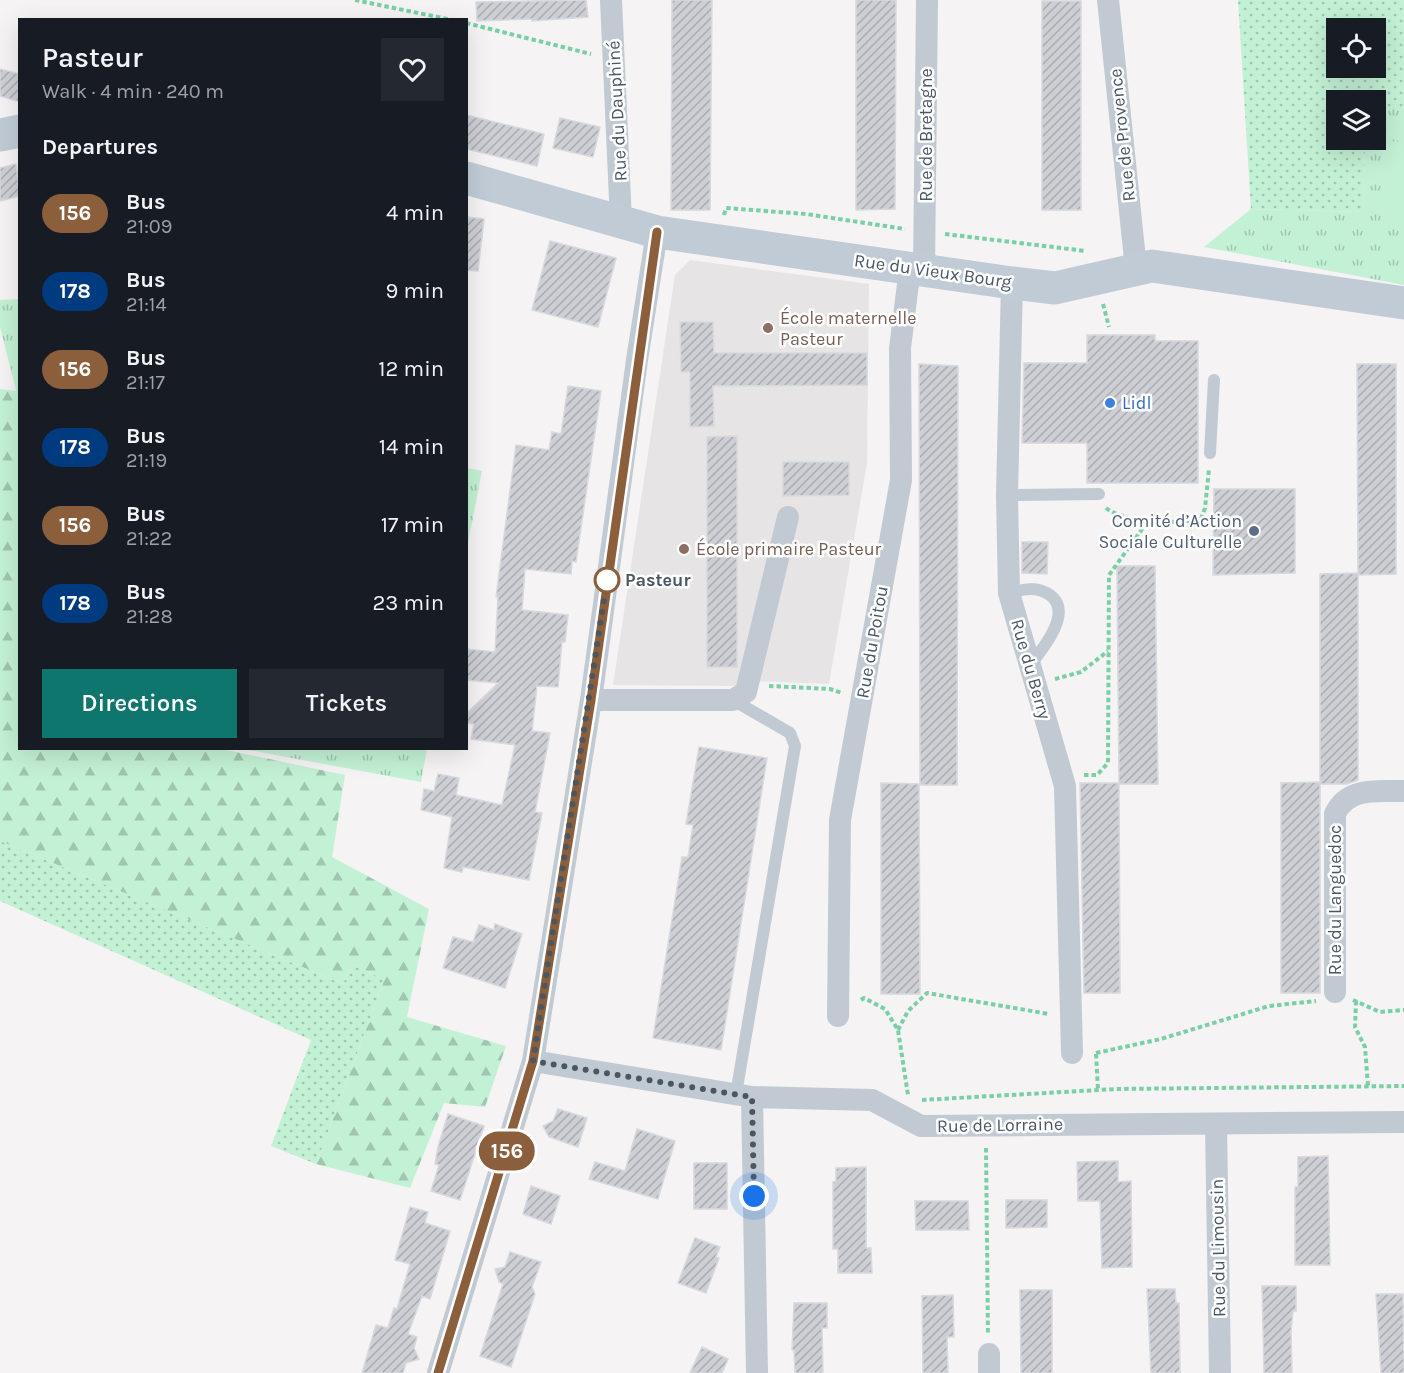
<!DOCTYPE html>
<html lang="en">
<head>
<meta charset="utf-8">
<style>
	body { margin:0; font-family:Karla,sans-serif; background:#242831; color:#f1f3f6; height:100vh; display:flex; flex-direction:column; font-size:22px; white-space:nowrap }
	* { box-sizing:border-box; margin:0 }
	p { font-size:20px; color:#9ea1a6 }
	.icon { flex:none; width:33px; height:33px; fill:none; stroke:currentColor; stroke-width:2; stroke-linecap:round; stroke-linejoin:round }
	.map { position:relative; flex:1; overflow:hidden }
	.panel { position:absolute; left:18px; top:18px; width:450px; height:732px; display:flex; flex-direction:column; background:#171b24; border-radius:0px; box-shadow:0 6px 24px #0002 }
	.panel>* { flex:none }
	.badge { padding:0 12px; border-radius:20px; font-size:21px; line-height:39px }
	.controls { position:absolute; left:1326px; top:18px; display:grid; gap:12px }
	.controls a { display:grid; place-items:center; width:60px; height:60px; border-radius:0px; background:#171b24; box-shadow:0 6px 24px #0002; font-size:30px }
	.you { position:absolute; width:30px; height:30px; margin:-15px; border:4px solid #fff; border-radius:50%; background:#1a73e8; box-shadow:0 0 0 9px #1a73e833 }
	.map>.badge { position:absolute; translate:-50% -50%; box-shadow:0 0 0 3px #fff }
	h2 { padding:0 24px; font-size:22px; line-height:54px }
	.round { display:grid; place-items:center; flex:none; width:63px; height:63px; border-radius:0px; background:#242831 }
	.summary { display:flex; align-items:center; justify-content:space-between; height:102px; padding:0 24px }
	h1 { font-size:28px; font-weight:600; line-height:45px }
	.action { display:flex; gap:12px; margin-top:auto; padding:12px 24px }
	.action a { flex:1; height:69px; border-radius:0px; background:#0f766e; color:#fff; font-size:24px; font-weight:600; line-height:69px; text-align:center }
	.action a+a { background:#242831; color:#f1f3f6 }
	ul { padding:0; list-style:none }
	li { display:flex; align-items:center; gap:18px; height:78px; padding:0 24px }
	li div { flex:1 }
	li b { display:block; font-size:22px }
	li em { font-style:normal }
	li .badge { min-width:66px; font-weight:700; text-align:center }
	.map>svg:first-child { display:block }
	.education { fill:#e6e4e5 }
	.grass { fill:url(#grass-tufts) }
	.forest { fill:url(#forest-firs) }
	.garden { fill:url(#garden-dots); fill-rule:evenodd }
	.pitch { fill:#c3f1d5 }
	.building { fill:url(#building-hatch); stroke:#d7d9de; stroke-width:1.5 }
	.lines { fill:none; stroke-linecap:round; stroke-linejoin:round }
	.path { stroke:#7ad0a6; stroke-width:4; stroke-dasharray:4.5 3; stroke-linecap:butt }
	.lane { stroke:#c1cad2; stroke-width:12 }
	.street { stroke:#c1cad2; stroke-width:22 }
	.secondary { stroke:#c1cbd6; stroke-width:33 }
	.line-casing { stroke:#fff; stroke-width:14 }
	.line { stroke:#8b5e3c; stroke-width:9 }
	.walk { stroke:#4a5661; stroke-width:6; stroke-dasharray:0 10.8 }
	.education-dot { fill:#8d6e63; stroke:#fff; stroke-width:2 }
	.shop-dot { fill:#3f7fe0; stroke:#fff; stroke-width:2 }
	.service-dot { fill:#5c6f8a; stroke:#fff; stroke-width:2 }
	.stop-dot { fill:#fff; stroke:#8b5e3c; stroke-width:3 }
	.labels { text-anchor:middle; stroke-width:5; stroke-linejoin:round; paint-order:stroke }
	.street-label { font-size:18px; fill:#4a5661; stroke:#fff }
	.education-label { font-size:18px; fill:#785e54; stroke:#fff; text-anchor:start }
	.shop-label { font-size:18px; fill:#366cbe; stroke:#fff; text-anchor:start }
	.service-label { font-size:18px; fill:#4e5e75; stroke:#fff; text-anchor:end }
	.stop-label { font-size:18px; font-weight:bold; fill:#4a5661; stroke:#fff; text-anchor:start }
</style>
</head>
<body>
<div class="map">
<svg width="1404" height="1373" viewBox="0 0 1404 1373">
	<defs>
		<pattern id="grass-tufts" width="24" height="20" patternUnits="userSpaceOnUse" patternTransform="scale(1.5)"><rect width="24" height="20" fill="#c3f1d5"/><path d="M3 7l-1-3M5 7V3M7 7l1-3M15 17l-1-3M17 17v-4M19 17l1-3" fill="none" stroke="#a0c6b0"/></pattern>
		<pattern id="forest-firs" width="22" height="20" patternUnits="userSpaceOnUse" patternTransform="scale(1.5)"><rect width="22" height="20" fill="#c3f1d5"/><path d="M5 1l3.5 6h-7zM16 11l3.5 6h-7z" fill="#a0c6b0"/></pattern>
		<pattern id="garden-dots" width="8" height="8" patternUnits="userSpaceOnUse" patternTransform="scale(1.5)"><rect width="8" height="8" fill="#c3f1d5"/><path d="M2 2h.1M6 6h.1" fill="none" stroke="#a0c6b0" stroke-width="1.8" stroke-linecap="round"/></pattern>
		<pattern id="building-hatch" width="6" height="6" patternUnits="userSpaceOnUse" patternTransform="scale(1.5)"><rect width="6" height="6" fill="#cdcfd5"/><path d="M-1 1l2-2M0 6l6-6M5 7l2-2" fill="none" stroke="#a8abb0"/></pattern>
	</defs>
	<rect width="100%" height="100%" fill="#f5f3f3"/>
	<path class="education" d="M690,260L869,284L867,463L829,684L754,681L739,686L613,685L675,275Z"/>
	<path class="grass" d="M1376,107H1404V285L1204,247L1251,209L1363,212L1365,140H1376Z
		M19,299H20L19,402L0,327V300Z
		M467,468L482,471L467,548L466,468Z
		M243,749H427L421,782Z"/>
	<path class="forest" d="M0,389L17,391L19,402L20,748L222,749L345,775L332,857L429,909L407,1017L506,1046L485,1107L444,1103L410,1188L316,1164L384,980L352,964L343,984L0,841Z"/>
	<path class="garden" d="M1238,0H1404V107H1376V100H1336V140H1365L1363,212L1251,209ZM1336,28H1376V68H1336Z
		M0,841L343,984L352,964L384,980L316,1164L271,1146L311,1040L0,901Z"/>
	<path class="pitch" d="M1386,141L1404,142V222L1383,221Z"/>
	<path class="building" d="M586,0L588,17L532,21V19L477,21L476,2Z
		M672,0H712L710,210H671Z
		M856,0H896L895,209L856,210Z
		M1042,1H1081V210H1042Z
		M0,69L20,74V102L0,96Z
		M466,115L544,134L537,166L466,149Z
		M560,118L600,127L593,157L553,148Z
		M16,164L20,196L0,201V168Z
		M466,217L484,219L478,271L466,270Z
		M550,241L616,258L598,327L532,310Z
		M680,322H713L714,353H867V385L713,386L714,426L690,427V372H681Z
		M1087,335H1155V341H1198V483H1087V443H1022L1024,363H1087Z
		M919,364L958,366L957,785H920Z
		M1357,364H1396V574L1358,575V780L1347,784H1320V574L1358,573Z
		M568,386L601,391L576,562L572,561L571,574L525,569L522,610L568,615L565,642H562L558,687L537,686L532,731L550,733L535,812L542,813L529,880L463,867L462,872L444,868L452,817L421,810L424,789L434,791L438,774L459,778L456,795L502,805L515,745L471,739L474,724L467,723L468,712L498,683L466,680V649L495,652L498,597H496L516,445L549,450L552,432L561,434Z
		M737,436V667H707V437Z
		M783,462H849V495L783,496Z
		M1214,489H1295V573L1213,575Z
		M1022,542H1048L1047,574L1022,573Z
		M1117,566H1155L1158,784H1119L1120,993H1084L1080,783H1119Z
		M699,747L767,758L721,1050L653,1038L682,857H688L693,825L686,824Z
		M1320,782V993H1281V783Z
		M881,783L919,784L920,994H881Z
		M495,924L522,934L505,988L443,968L453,937L473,942L479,925L494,930Z
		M558,1109L587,1118L578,1147L549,1137L543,1126L553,1121Z
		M448,1114L484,1126L460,1200L431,1191L439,1165L435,1164L438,1147Z
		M637,1129L675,1141L658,1199L589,1179L595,1162L625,1171Z
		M1328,1156L1330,1265H1295V1187H1298V1157Z
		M1118,1161V1182L1131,1181L1132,1267L1102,1268L1100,1201H1078L1077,1162Z
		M694,1163H727V1209H694Z
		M866,1167V1248H871L872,1273H838V1249H833V1182L836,1181V1168Z
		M531,1186L560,1196L551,1224L523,1214Z
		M1006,1200H1047V1227L1006,1228Z
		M915,1201H968L969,1230H916Z
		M410,1207L428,1212L425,1223L450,1231L430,1299L422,1296L408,1334L417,1337L414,1348L419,1359L406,1363L403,1373H362L376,1325L388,1328L394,1308L397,1309L410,1264L395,1260Z
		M695,1238L720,1247L716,1257L719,1258L706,1293L678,1283Z
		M510,1252L541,1262L532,1287L535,1294L511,1367L480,1356L503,1284L499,1282L495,1269L505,1267Z
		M1262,1286H1296V1311H1293L1291,1332L1292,1373H1264Z
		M1147,1289H1175L1176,1303H1179L1180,1373H1151Z
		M1020,1290H1052V1373H1021Z
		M1376,1294H1403L1404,1373H1381Z
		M953,1295L954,1337H947L948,1373H923L922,1296Z
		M794,1303H827V1328H822L823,1373H795L794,1350H792Z
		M702,1347L728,1359L722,1373H690Z"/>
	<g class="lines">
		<path class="path" d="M355,0L452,20
			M466,23L591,54
			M724,215L726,208L806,214L905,229
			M945,234L1086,251
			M1103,304L1109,327
			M1106,508C1127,524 1177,524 1201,519L1205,508L1209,469
			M1055,679L1081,672L1108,651
			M769,686L830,689L842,693
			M1084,775H1097L1108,763L1109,575L1148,521
			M861,1000L864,998L885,1009L898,1030L908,1095
			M1353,1000L1380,1012L1404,1010
			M1356,1001L1355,1027L1365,1047L1368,1086
			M898,1030L908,1011L927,993L1049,1014
			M1096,1053L1161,1039L1269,1006L1316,1001
			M1096,1054L1098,1090
			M922,1100L1116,1089L1404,1086
			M986,1148L988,1335"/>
		<path class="lane" d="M1210,453L1214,380
			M1007,495L1099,494
			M1009,593C1024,589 1036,586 1050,595C1074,612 1042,650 1030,665
			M733,700L790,733L795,746L736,1094"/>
		<path class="street" d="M611,0L621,222
			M1108,0L1136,269
			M924,270L927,0
			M1012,283L1007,495L1009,593L1065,786L1072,1053
			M591,700H733L746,692L788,517
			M1335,992V814C1348,786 1378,792 1404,791
			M838,1016L840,820L901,480L900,348L910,268
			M533,1061L752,1097L872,1100L921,1126L1404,1122
			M752,1097L757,1373
			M1216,1124L1220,1373
			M989,1354V1373
			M438,1373L533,1061L591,700L637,360L657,232"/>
		<path class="secondary" d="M0,135L20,131
			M466,178L657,232L1012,283L1055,288L1152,266L1404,303"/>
	</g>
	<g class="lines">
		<defs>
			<path id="line" d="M438,1373L533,1061L591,700L657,232"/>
		</defs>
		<use href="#line" class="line-casing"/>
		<use href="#line" class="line"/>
		<path class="walk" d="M607,580L533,1061L752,1097L754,1196"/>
	</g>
	<g class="education-dot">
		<circle cx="768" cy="328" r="6"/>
		<circle cx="684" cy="549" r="6"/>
	</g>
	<circle class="shop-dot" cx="1110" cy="403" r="6"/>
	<circle class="service-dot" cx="1254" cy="531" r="6"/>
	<circle class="stop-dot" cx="607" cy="580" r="12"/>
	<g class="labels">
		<g class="street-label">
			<text transform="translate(617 111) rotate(-93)" y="6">Rue du Dauphiné</text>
			<text transform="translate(926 135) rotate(-90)" y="6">Rue de Bretagne</text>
			<text transform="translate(1122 135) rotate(-96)" y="6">Rue de Provence</text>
			<text transform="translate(933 271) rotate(8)" y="6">Rue du Vieux Bourg</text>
			<text transform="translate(872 642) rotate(-80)" y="6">Rue du Poitou</text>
			<text transform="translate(1031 669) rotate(74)" y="6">Rue du Berry</text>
			<text transform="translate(1335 900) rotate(-90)" y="6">Rue du Languedoc</text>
			<text transform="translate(1000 1125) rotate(-1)" y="6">Rue de Lorraine</text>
			<text transform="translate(1218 1248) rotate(-91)" y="6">Rue du Limousin</text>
		</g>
		<g class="education-label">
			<text x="780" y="324">École maternelle<tspan x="780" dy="21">Pasteur</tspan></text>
			<text x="696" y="555">École primaire Pasteur</text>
		</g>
		<g class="shop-label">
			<text x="1122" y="409">Lidl</text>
		</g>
		<g class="service-label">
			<text x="1242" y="527">Comité d’Action<tspan x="1242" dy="21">Sociale Culturelle</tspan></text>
		</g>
		<g class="stop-label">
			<text x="625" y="586">Pasteur</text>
		</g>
	</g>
</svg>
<div class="controls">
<a><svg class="icon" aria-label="locate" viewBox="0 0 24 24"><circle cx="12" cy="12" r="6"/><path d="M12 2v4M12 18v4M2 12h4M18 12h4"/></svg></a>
<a><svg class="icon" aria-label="layers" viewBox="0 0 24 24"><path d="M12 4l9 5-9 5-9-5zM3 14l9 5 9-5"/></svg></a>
</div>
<div class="you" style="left:754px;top:1196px"></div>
<b class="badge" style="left:507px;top:1151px;background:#8b5e3c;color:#fff">156</b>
<section class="panel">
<div class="summary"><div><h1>Pasteur</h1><p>Walk · 4 min · 240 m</p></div><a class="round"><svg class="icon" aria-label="heart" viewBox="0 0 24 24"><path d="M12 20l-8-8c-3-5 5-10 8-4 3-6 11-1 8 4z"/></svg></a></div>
<h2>Departures</h2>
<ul>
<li><span class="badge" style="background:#8b5e3c;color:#fff">156</span><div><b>Bus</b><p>21:09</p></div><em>4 min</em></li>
<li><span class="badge" style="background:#003b80;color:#fff">178</span><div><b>Bus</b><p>21:14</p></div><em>9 min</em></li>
<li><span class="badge" style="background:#8b5e3c;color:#fff">156</span><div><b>Bus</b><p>21:17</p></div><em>12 min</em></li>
<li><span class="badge" style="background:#003b80;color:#fff">178</span><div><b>Bus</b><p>21:19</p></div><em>14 min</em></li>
<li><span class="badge" style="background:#8b5e3c;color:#fff">156</span><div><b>Bus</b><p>21:22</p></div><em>17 min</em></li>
<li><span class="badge" style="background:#003b80;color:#fff">178</span><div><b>Bus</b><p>21:28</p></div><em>23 min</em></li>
</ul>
<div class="action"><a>Directions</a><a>Tickets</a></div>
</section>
</div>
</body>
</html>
